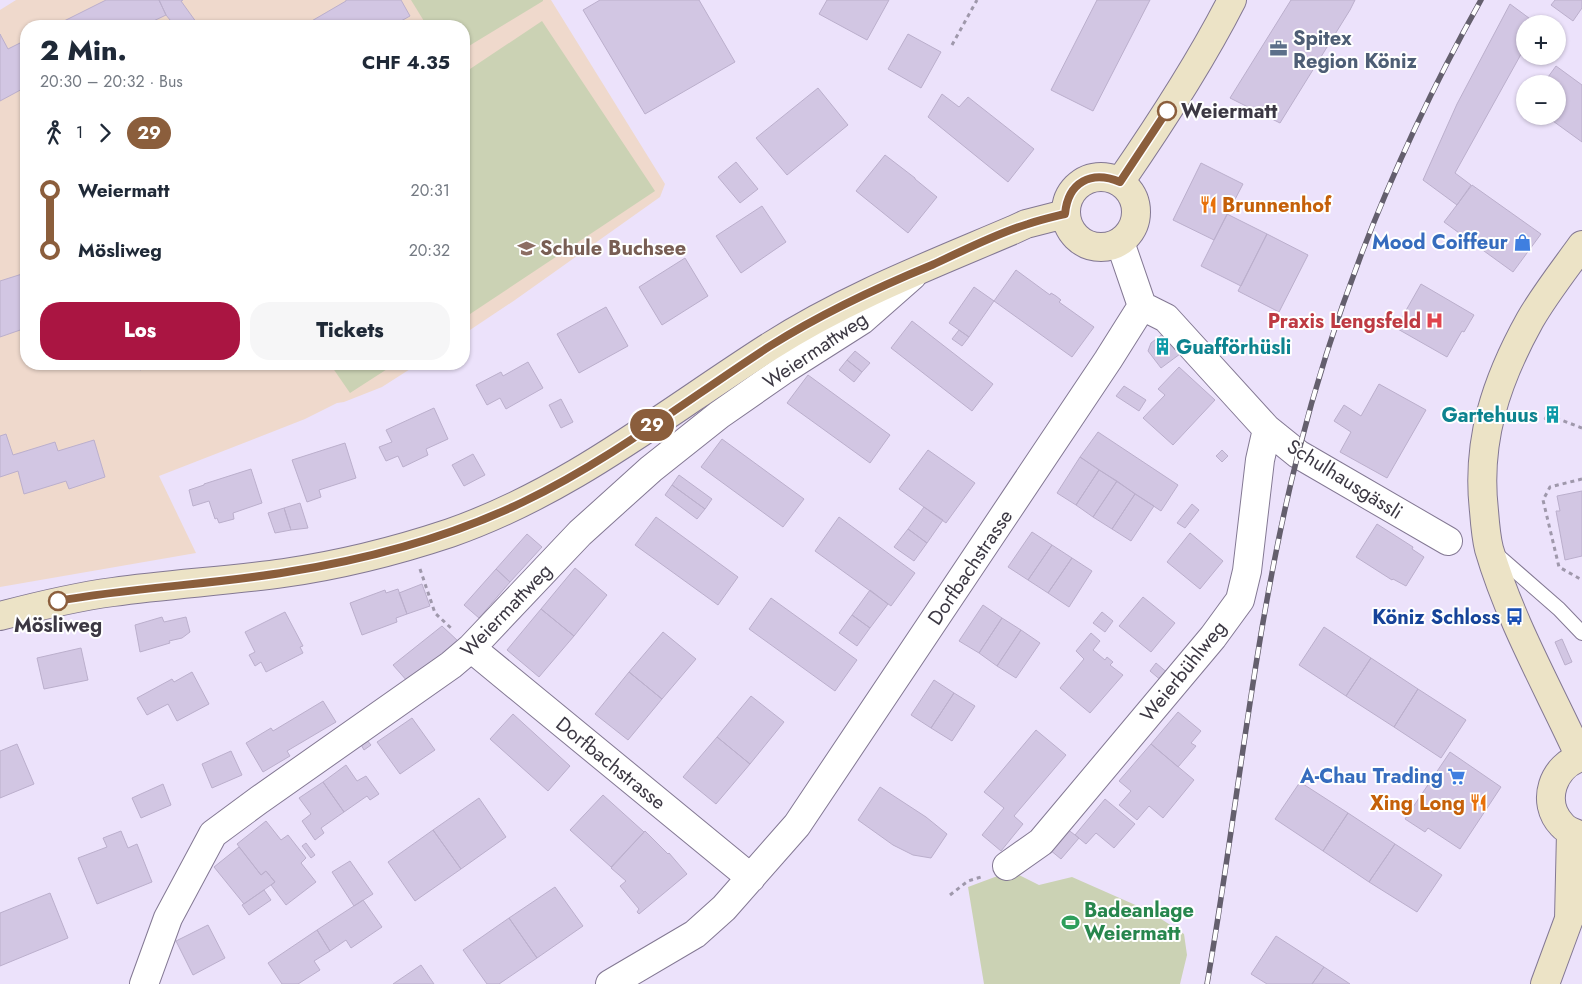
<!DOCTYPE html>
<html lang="de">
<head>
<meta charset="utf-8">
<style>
	body { margin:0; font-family:Jost,sans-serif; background:#f6f6f7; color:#1f2937; height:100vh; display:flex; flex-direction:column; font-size:19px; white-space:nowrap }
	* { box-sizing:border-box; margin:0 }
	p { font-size:16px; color:#747a83 }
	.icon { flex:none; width:28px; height:28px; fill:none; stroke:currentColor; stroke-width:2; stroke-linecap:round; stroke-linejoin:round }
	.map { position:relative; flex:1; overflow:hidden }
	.drawer { position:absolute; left:20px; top:20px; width:450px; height:350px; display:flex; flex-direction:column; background:#fff; border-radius:20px; box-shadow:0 1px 4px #0004 }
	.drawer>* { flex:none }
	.badge { padding:0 10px; border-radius:16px; font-size:18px; line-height:32px }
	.controls { position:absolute; left:1516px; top:15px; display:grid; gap:10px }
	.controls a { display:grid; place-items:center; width:50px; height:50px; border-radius:50%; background:#fff; box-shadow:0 1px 4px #0004; font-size:25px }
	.map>.badge { position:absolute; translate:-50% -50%; box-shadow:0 0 0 2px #fff }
	.legs { display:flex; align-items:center; gap:8px; height:55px; padding:0 20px; font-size:16px }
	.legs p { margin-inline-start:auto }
	.summary { display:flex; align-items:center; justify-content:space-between; height:85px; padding:0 20px }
	h1 { font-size:28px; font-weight:800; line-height:38px }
	.action { display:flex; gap:10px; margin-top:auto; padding:10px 20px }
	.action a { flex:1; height:58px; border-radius:20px; background:#aa1542; color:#fff; font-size:20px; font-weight:800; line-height:58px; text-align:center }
	.action a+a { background:#f6f6f7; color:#1f2937 }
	ul { padding:0 20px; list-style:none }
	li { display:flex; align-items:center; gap:18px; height:60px; font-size:19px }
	li i { display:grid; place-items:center; width:8px; height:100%; margin:0 6px; background:currentColor }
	li i::after { content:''; width:12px; height:12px; margin:-6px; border:4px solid; border-radius:50%; background:#fff }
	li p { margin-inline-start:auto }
	li:first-child i { background:linear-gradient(#0000 50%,currentColor 0) }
	li:last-child i { background:linear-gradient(currentColor 50%,#0000 0) }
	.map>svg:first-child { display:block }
	.education { fill:#efd9cc }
	.green { fill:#cbd2b4 }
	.building { fill:#d2c6e3; stroke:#bbafcc }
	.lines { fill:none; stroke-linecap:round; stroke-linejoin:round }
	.lane-casing { stroke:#837893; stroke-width:16 }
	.street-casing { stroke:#837893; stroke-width:30 }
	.secondary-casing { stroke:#837893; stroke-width:30 }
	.path { stroke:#9f98ab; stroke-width:3; stroke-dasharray:4 4; stroke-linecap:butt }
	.lane { stroke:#fff; stroke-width:14 }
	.street { stroke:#fff; stroke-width:28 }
	.secondary { stroke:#ece3c6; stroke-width:28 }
	.rail-casing { stroke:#645f6d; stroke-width:5.5 }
	.rail { stroke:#fff; stroke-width:4; stroke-dasharray:11; stroke-linecap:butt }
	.line-1-casing { stroke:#fff; stroke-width:11 }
	.line-1 { stroke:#8b5e3c; stroke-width:8 }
	.stop-1-dot { fill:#fff; stroke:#8b5e3c; stroke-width:2.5 }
	.labels { text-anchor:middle; stroke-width:4; stroke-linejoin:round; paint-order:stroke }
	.service-label { font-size:20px; font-weight:bold; fill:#4e5e75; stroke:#fff; text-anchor:start }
	.stop-label { font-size:20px; font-weight:bold; fill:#3c3843; stroke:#fff; text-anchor:start }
	.food-label { font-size:20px; font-weight:bold; fill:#c56008; stroke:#fff; text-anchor:start }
	.shop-label { font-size:20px; font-weight:bold; fill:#366cbe; stroke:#fff; text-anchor:end }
	.education-label { font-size:20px; font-weight:bold; fill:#785e54; stroke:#fff; text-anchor:start }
	.health-label { font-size:20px; font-weight:bold; fill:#be3a42; stroke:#fff; text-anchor:end }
	.culture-label { font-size:20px; font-weight:bold; fill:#0d838f; stroke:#fff; text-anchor:start }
	.street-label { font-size:20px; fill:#3c3843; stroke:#fff }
	.transit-label { font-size:20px; font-weight:bold; fill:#164399; stroke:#fff; text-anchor:end }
	.leisure-label { font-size:20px; font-weight:bold; fill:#27864d; stroke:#fff; text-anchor:start }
</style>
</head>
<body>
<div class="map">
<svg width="1582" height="984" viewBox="0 0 1582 984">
	<rect width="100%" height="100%" fill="#ece2fb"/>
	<path class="education" d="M16,0H551L665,184L660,197L515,300L464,334V26H26V364H418L382,387L344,402L337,403L305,419L159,476L196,553L0,587V10Z"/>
	<path class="green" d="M411,0H543V1L464,49V26H427Z
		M542,21L655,191L464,318V73Z
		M330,364H395L350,393Z
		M1011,871L1039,885L1072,877L1149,911L1184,934L1187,955L1180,984H984L968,887Z"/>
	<path class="building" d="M106,0H159L166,15L143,26H54Z
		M159,0H183L181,1L199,26H175L166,15Z
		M346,0H401L410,16L392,26H303L346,1Z
		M600,0H699L735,62L645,114L583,10Z
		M827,0H889L867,40L819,14Z
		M1097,0H1150L1093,111L1051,90Z
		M1291,0H1355L1350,10L1280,123L1230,98Z
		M1555,0H1582V8L1573,21L1551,5Z
		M1510,4L1537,24H1525V47L1455,173L1471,185L1457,205L1423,180L1457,104Z
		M0,34L8,49L26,40V87L0,101Z
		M908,34L941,52L921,88L888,69Z
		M1556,66L1582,85V142L1546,116H1558V84H1543Z
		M818,88L848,125L787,175L756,138Z
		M942,94L959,107L968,97L1034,149L1008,182L928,117Z
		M885,155L915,178V179L937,197L908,233L856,191Z
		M736,162L758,189L740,203L718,177Z
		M1201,163L1243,184L1214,240L1173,220Z
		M1472,185L1541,234L1513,272L1444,222Z
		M762,206L786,242L741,273L716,236Z
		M1227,214L1267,234L1241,286L1201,266Z
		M1267,234L1308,255L1279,312L1238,291Z
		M685,258L708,296L662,325L639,287Z
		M1016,270L1050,295L1051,293L1056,296L1061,300L1059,302L1094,327L1072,357L994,301Z
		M22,274L26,288V328L0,337V281Z
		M1421,284L1474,315L1464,332L1462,331L1447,357L1396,328Z
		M974,287L994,301L969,337L949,323Z
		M606,307L628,346L579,373L557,334Z
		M912,321L993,384L972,411L891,348Z
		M959,330L969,337L962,346L952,339Z
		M1164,333L1180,354L1161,368L1148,351L1151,343Z
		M855,351L870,363L862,372L847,360Z
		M847,360L862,372L854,382L839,370Z
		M528,362L543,388L506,409L500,398L487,405L476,385L501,372L503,376Z
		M137,364H154L140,370Z
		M1179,367L1215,400L1173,445L1143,418L1165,395L1158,389Z
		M808,375L890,435L870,463L787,403Z
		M1379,384L1426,410L1387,478L1340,452L1351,432L1334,421L1344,405L1361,416Z
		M1124,386L1146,400L1139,411L1116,396Z
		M561,399L573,422L561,428L549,405Z
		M434,408L448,439L426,449L428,455L403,467L398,456L386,461L379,447L392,442L386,430Z
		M1550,408L1559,412L1552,424L1544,419Z
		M1098,432L1178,485L1161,511L1080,457Z
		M6,434L13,455L55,442L58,451L94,440L105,477L69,489L66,481L24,494L18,471L0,477V436Z
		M722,439L804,499L783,527L701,467Z
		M345,443L356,478L319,490L321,497L307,502L292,460Z
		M928,450L975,483L946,523L899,489Z
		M1222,450L1228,456L1222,462L1216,456Z
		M473,454L485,475L464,486L452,465Z
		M1080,457L1099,470L1076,505L1057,493Z
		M251,469L262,503L233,513L234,519L219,523L217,518L215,519L209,501L193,506L189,490L204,485V484Z
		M1099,470L1117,481L1093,517L1076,505Z
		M679,475L712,499L705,509L672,485Z
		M1117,481L1135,494L1112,529L1093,517Z
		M672,485L705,509L697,519L665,495Z
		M1582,491V556L1565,560L1556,511H1560L1557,496Z
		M1135,494L1154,506L1131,541L1112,529Z
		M300,503L308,528L291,530L284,508Z
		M1192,504L1199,510L1185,528L1177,523Z
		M924,507L943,520L927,543L908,529Z
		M284,508L291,530L275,533L268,513Z
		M656,517L738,577L718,605L635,545Z
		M839,517L915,573L891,606L815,551Z
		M1377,524L1413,547L1412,549L1424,557L1406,586L1393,579L1392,580L1356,557Z
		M908,529L927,543L914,561L894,547Z
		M1032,532L1052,545L1028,580L1008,567Z
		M1190,533L1223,561L1200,589L1167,562Z
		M527,534L542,547L510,582L496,569Z
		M1052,545L1072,558L1048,593L1028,580Z
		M1072,558L1092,571L1069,607L1048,593Z
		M575,568L607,595L574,636L541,609Z
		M496,569L510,582L479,618L464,605Z
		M422,584L430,606L407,614L399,593Z
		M398,589L407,614L396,618L397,622L362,635L350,603L385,590L386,593Z
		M870,590L888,604L870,628L852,615Z
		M1143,597L1175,623L1151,652L1119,626Z
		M771,598L857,660L835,691L749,629Z
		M983,605L1002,618L979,653L959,641Z
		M541,609L574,636L539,677L507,650Z
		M285,612L303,646L300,647L303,653L266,672L261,662L255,666L249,655L255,652L245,632Z
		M1102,612L1113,621L1105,632L1093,623Z
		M852,615L870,628L857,646L839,633Z
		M162,617L164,622L186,617L190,632L182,638L169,641L170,643L140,652L135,625Z
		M1002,618L1021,630L997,666L979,653Z
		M442,626L458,641L408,682L393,665Z
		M1324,627L1371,658L1346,696L1299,665Z
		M1021,630L1040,643L1016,678L997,666Z
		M663,632L696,659L662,699L629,672Z
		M1091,633L1100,641L1093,650L1105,660L1107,657L1113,662L1110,665L1123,675L1090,713L1060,688L1084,659L1076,651Z
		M1562,639L1572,662L1565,665L1555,642Z
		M81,648L88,680L44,689L37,658Z
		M1371,658L1418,689L1394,727L1346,696Z
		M1156,663L1170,675L1163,682L1150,671Z
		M192,672L209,704L177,721L168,704L147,715L137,698L172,679L174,682Z
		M629,672L662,699L628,740L595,714Z
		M934,680L954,693L931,728L911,715Z
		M1418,689L1466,720L1441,758L1394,727Z
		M954,693L975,706L952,741L931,728Z
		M751,696L784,722L750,764L717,737Z
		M323,701L336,722L287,751L290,756L263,772L246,743L271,728L273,731Z
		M1178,712L1201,731L1191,743L1196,746L1178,767L1151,744Z
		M513,714L570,766L548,791L490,739Z
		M412,718L435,750L400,774L377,742Z
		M1036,730L1066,755L1014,816L1023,824L1001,851L982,835L1004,808L984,792Z
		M717,737L750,764L716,804L683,777Z
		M366,739L371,745L364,750L360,743Z
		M17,744L34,784L0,798V751Z
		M1151,744L1194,780L1163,818L1149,806L1137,820L1119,805L1131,791L1119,781Z
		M231,751L242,775L212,788L202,764Z
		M1450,752L1501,787L1460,849L1428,828L1425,832L1405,819Z
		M346,765L357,781L366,776L379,794L370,800L367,796L344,812L323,782Z
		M323,782L344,812L321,828L324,833L315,840L302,821L311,814L299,798Z
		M1300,782L1348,813L1323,851L1275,819Z
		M163,784L171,805L141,818L132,798Z
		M880,787L926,817L947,834L931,858L913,855L893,845L858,820Z
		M603,795L644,832L611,867L570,830Z
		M479,798L506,837L461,869L433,830Z
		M1105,799L1135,824L1114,848L1096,833L1086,844L1075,835Z
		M1348,813L1395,844L1369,882L1323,851Z
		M266,821L281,840L288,835L306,858L301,863L316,882L286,905L271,885L275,882L266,871L261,875L237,844Z
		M1067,829L1079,838L1061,859L1050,850Z
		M433,830L461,869L415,901L388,862Z
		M121,831L128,848L137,844L152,882L97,904L78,858L107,847L103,838Z
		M645,831L668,854L669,853L687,874L639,914L637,912L639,909L620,886L626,881L611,868Z
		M306,843L315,855L311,858L302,846Z
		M1395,844L1442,875L1417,912L1369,882Z
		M239,847L261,875L266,871L275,882L244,904L214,867Z
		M350,861L373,894L354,906L332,872Z
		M555,887L583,926L537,958L509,918Z
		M264,890L271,900L249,915L242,905Z
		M50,893L68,938L0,966V913Z
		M363,900L382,927L351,948L346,940L330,951L317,930Z
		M509,918L537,958L499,984H487L463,950Z
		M208,925L225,958L193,975L176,941Z
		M317,930L330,951L314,961L320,970L298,984H282L268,963Z
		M1276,936L1324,967L1312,984H1267L1251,974Z
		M421,965L434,984H393Z
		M1324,967L1347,982L1350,984H1312Z"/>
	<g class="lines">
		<defs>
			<path id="lane" d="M1496,554L1559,609L1582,633"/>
			<path id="street" d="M1142,306L1166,318L1267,429L1298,454L1448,541
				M471,648L751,878
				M1007,866L1041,842L1213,637L1240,600L1247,571L1260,460L1267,429
				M144,984L168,918L213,834L259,800L451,665L471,648L580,533L651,469L719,415L785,369L862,320L912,276
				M610,984L695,934L724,908L797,825L1108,360L1142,306L1120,242"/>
			<path id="secondary" d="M1066 212a35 35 0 1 1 70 0a35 35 0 1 1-70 0Z
				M1120,182C1160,124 1200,63 1232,0
				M0,616C38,606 75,597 113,592C170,584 227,581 284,573C340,565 396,551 450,533C570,491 664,414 769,347C845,298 931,265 1013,230L1026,224L1065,214
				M1580,757C1549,689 1510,621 1489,549C1486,537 1485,524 1484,511C1476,441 1496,381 1530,320C1545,294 1564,270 1582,245
				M1582,757C1553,765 1540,802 1562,825C1567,831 1575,833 1582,836
				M1569,919L1571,832
				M1545,984L1569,919L1582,900"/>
		</defs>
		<use href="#lane" class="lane-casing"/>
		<use href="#street" class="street-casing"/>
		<use href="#secondary" class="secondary-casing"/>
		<path class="path" d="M952,45L977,0
			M1556,418L1582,428
			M1582,479L1550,487L1543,500L1559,567L1582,580
			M420,569L435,613L453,630
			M950,895L968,881L984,876"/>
		<use href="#lane" class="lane"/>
		<use href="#street" class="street"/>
		<use href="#secondary" class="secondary"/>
		<defs>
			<path id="rail" d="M1207,984C1238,808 1254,628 1298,454C1338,295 1401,143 1481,0"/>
		</defs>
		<use href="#rail" class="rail-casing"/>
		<use href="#rail" class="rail"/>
	</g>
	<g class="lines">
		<defs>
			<path id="line-1" d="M58,601C134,587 211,585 287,572C369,559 448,538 523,502C611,460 688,399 770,346C821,314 876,288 932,265C963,251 995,234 1028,224C1040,220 1053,217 1065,214C1068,182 1091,170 1120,182L1167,111"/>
		</defs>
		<use href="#line-1" class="line-1-casing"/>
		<use href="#line-1" class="line-1"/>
	</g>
	<defs>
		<symbol id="office-bare" viewBox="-9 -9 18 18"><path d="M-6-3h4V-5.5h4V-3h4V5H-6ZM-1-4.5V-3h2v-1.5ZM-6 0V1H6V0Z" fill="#5c6f8a" stroke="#fff" stroke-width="2.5" paint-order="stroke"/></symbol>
		<symbol id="restaurant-bare" viewBox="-9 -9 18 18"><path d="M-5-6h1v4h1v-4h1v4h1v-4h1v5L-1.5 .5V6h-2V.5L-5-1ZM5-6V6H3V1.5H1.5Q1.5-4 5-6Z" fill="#e8710a" stroke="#fff" stroke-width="2.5" paint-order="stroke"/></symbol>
		<symbol id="shop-bare" viewBox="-9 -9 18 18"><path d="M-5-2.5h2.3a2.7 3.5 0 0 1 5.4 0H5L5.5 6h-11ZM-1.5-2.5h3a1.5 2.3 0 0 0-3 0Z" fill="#3f7fe0" stroke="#fff" stroke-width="2.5" paint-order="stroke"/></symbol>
		<symbol id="school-bare" viewBox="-9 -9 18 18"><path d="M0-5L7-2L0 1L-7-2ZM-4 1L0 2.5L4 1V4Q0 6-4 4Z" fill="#8d6e63" stroke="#fff" stroke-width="2.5" paint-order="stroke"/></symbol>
		<symbol id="hospital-bare" viewBox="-9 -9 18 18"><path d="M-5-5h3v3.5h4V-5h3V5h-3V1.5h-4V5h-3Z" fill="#e0444e" stroke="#fff" stroke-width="2.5" paint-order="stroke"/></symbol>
		<symbol id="building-bare" viewBox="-9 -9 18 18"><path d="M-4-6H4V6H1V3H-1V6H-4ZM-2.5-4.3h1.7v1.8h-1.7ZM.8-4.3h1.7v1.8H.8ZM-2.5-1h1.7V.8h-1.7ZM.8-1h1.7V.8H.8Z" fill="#0f9aa8" stroke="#fff" stroke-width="2.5" paint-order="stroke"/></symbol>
		<symbol id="bus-bare" viewBox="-9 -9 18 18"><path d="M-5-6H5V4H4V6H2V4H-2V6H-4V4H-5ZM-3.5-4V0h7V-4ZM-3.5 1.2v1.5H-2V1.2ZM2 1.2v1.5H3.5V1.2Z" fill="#1a4fb4" stroke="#fff" stroke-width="2.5" paint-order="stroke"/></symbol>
		<symbol id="supermarket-bare" viewBox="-9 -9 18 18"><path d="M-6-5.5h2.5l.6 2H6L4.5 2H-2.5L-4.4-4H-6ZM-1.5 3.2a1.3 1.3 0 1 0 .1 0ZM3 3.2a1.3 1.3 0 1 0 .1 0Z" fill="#3f7fe0" stroke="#fff" stroke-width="2.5" paint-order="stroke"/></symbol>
		<symbol id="stadium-bare" viewBox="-9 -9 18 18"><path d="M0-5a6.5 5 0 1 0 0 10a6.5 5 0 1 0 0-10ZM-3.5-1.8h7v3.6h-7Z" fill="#2e9e5b" stroke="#fff" stroke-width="2.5" paint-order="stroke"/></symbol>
	</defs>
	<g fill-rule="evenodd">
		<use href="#office-bare" x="1266" y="36" width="25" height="25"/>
		<use href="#restaurant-bare" x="1196" y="192" width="25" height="25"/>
		<use href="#shop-bare" x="1510" y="230" width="25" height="25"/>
		<use href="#school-bare" x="514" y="236" width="25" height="25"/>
		<use href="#hospital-bare" x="1422" y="308" width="25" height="25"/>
		<use href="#building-bare" x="1150" y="334" width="25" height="25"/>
		<use href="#building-bare" x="1540" y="402" width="25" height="25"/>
		<use href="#bus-bare" x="1502" y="604" width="25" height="25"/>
		<use href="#supermarket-bare" x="1444" y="764" width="25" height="25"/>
		<use href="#restaurant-bare" x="1466" y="790" width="25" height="25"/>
		<use href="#stadium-bare" x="1058" y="910" width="25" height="25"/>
	</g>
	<g class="stop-1-dot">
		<circle cx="1167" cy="111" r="9"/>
		<circle cx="58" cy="601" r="9"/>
	</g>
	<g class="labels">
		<g class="service-label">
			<text x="1293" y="45">Spitex<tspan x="1293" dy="23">Region Köniz</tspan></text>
		</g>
		<g class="stop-label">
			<text x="1181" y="118">Weiermatt</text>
			<text x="58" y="632" text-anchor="middle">Mösliweg</text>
		</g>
		<g class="food-label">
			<text x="1222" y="212">Brunnenhof</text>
			<text x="1465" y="810" text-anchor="end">Xing Long</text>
		</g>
		<g class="shop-label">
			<text x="1508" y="249">Mood Coiffeur</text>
			<text x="1443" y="783">A-Chau Trading</text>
		</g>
		<g class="education-label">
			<text x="540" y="255">Schule Buchsee</text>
		</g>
		<g class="health-label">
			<text x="1421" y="328">Praxis Lengsfeld</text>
		</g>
		<g class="culture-label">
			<text x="1176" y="354">Guafförhüsli</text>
			<text x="1538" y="422" text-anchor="end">Gartehuus</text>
		</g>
		<g class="street-label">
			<text transform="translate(815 350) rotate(-34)" y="7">Weiermattweg</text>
			<text transform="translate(1345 479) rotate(32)" y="7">Schulhausgässli</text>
			<text transform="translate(970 567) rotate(-56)" y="7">Dorfbachstrasse</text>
			<text transform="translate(506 610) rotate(-46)" y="7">Weiermattweg</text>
			<text transform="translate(1183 671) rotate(-51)" y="7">Weierbühlweg</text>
			<text transform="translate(611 763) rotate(39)" y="7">Dorfbachstrasse</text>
		</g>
		<g class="transit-label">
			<text x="1500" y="624">Köniz Schloss</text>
		</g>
		<g class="leisure-label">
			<text x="1084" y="917">Badeanlage<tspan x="1084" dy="23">Weiermatt</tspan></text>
		</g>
	</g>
</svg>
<div class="controls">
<a>+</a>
<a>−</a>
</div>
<b class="badge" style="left:652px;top:425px;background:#8b5e3c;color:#fff">29</b>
<section class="drawer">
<div class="summary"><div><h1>2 Min.</h1><p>20:30 – 20:32 · Bus</p></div><b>CHF 4.35</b></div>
<div class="legs"><svg class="icon" aria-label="walk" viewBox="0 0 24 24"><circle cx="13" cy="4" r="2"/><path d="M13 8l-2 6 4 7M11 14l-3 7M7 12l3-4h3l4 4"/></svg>1<svg class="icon" aria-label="forward" viewBox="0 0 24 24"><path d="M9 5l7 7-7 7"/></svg><b class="badge" style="background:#8b5e3c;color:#fff">29</b></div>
<ul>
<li><i style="color:#8b5e3c"></i><b>Weiermatt</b><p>20:31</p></li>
<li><i style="color:#8b5e3c"></i><b>Mösliweg</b><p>20:32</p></li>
</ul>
<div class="action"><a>Los</a><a>Tickets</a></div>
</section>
</div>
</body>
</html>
